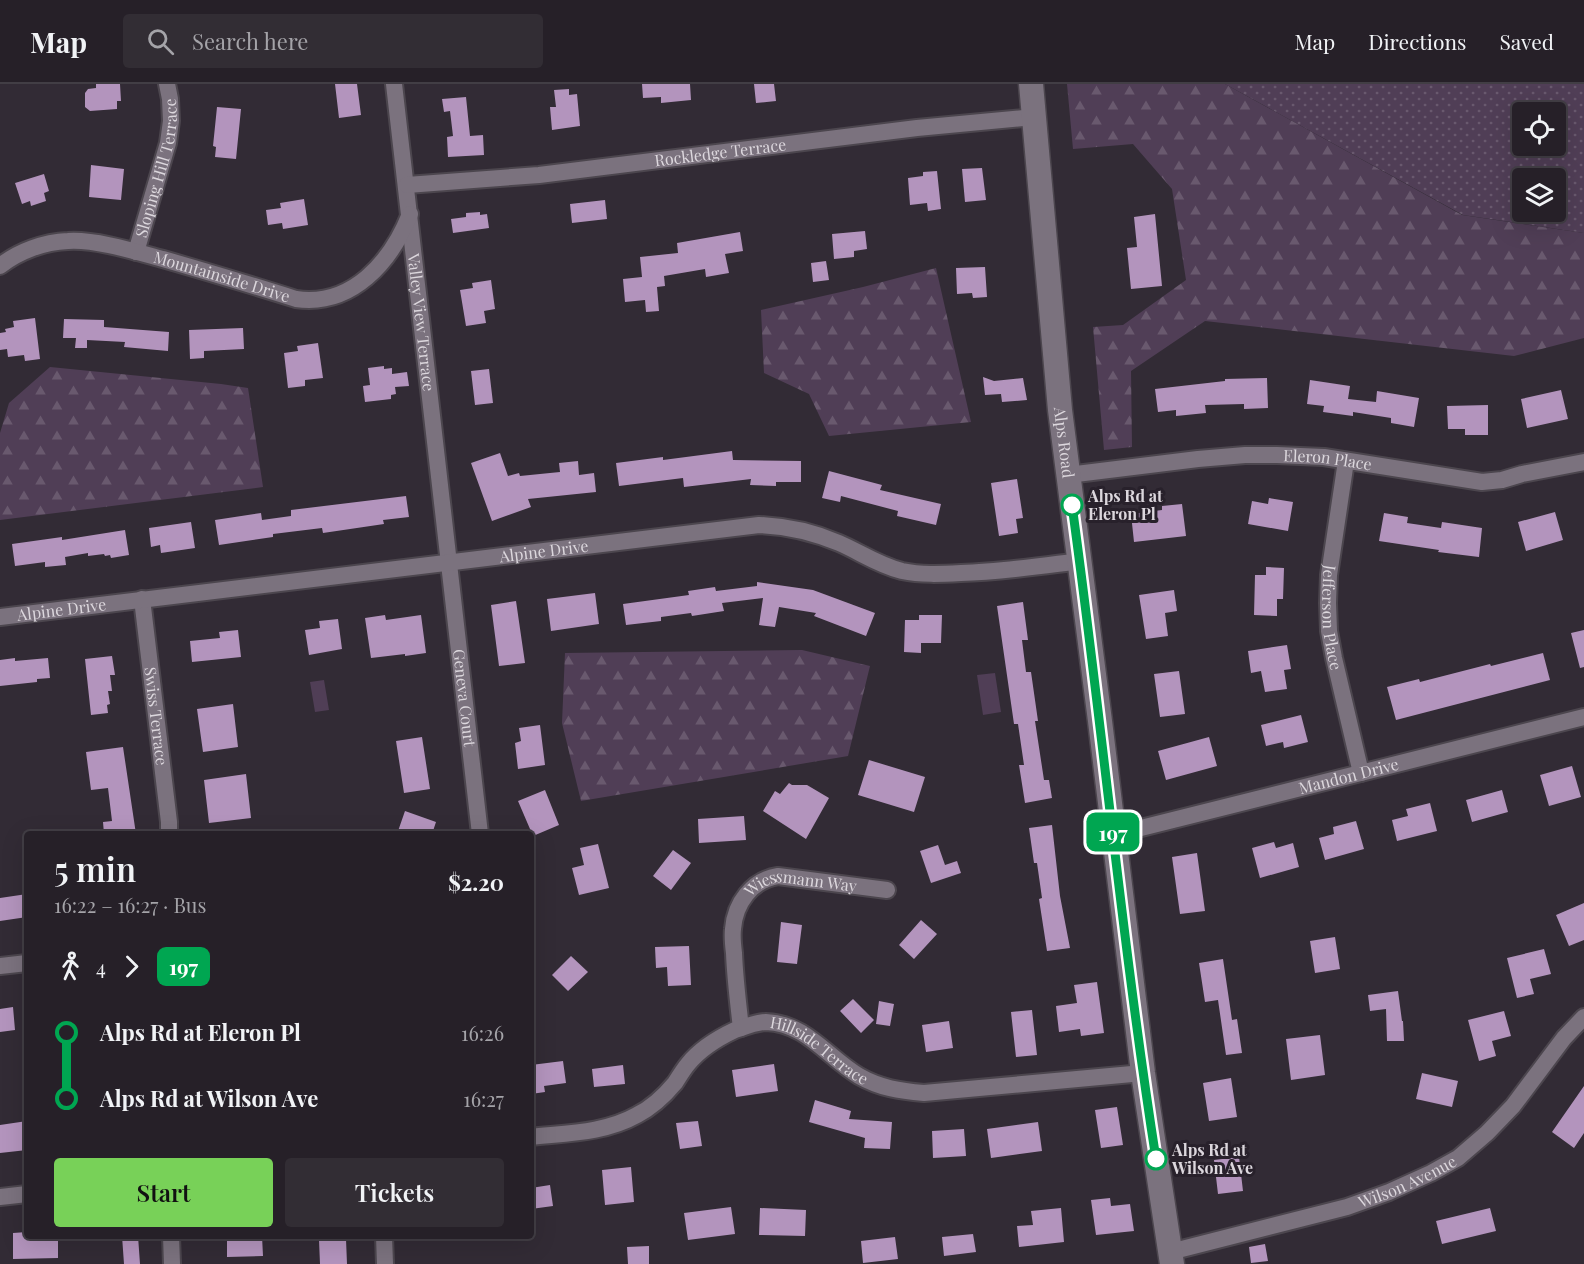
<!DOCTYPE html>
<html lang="en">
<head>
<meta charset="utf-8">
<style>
	body { margin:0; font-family:"Playfair Display",serif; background:#322d34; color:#f1f3f6; height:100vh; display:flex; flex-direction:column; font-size:22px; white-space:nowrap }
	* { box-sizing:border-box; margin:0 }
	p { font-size:20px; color:#a4a3a8 }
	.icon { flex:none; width:33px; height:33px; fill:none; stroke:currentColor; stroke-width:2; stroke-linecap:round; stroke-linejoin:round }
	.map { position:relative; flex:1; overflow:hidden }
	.drawer { position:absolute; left:24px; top:747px; width:510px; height:408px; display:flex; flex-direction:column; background:#262028; border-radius:6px; box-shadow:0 6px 24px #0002,0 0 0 2px #423e45 }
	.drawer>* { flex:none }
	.badge { padding:0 12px; border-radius:9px; font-size:21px; line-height:39px }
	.fabs { position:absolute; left:1512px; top:18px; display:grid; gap:12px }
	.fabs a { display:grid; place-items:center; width:54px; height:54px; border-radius:6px; background:#262028; box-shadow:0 6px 24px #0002,0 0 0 2px #423e45; font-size:30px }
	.map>.badge { position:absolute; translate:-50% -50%; box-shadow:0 0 0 3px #fff }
	.legs { display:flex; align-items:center; gap:9px; height:66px; padding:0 30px; font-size:20px }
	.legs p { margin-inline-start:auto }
	.overview { display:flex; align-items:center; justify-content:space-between; height:102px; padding:0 30px }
	h1 { font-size:33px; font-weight:600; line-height:45px }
	.action { display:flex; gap:12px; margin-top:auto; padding:12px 30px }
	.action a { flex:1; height:69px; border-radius:6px; background:#78d158; color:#111; font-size:24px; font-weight:600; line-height:69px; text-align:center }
	.action a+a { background:#322d34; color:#f1f3f6 }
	ul { padding:0 30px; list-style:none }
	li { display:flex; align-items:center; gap:21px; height:66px; font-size:22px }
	li i { display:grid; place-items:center; width:9px; height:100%; margin:0 8px; background:currentColor }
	li i::after { content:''; width:15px; height:15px; margin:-8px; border:4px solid; border-radius:50%; background:#262028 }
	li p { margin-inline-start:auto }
	li:first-child i { background:linear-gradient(#0000 50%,currentColor 0) }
	li:last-child i { background:linear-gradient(currentColor 50%,#0000 0) }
	header { display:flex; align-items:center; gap:36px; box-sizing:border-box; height:84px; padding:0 30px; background:#262028; border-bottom:2px solid #423e45 }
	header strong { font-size:28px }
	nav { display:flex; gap:33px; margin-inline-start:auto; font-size:21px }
	.search { width:420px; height:54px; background:#322d34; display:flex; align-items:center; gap:15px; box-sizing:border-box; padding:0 21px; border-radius:6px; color:#a4a3a8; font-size:22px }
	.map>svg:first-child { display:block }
	.grass { fill:url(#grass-dots); fill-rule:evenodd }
	.forest { fill:url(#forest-firs) }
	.garden { fill:#503e56 }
	.building { fill:#b394bd }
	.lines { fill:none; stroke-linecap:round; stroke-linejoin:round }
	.minor-casing { stroke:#4c464e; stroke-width:20 }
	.secondary-casing { stroke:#4c464e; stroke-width:27 }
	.minor { stroke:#7b727e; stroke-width:16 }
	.secondary { stroke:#7b727e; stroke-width:24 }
	.line-1-casing { stroke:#fff; stroke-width:14 }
	.line-1 { stroke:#00a651; stroke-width:9 }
	.stop-1-dot { fill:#fff; stroke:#00a651; stroke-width:3 }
	.labels { text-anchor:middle; stroke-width:6; stroke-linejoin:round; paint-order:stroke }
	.street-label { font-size:16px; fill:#dcd7dd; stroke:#28212b }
	.stop-label { font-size:16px; font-weight:bold; fill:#dcd7dd; stroke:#28212b; text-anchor:start }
</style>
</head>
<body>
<header>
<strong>Map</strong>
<div class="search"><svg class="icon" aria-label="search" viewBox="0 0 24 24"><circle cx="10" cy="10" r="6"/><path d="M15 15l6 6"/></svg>Search here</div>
<nav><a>Map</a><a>Directions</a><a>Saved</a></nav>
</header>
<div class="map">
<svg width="1584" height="1180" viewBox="0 0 1584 1180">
	<defs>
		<pattern id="grass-dots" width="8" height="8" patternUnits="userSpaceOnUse" patternTransform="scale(1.5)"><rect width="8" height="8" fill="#503e56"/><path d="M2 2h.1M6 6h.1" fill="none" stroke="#69596e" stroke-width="1.8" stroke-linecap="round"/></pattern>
		<pattern id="forest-firs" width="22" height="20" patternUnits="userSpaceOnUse" patternTransform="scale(1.5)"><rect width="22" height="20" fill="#503e56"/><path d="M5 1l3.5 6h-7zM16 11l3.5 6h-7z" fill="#69596e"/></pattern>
	</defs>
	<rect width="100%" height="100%" fill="#322b35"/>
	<path class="grass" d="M1225,0H1584V149L1463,131ZM1522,28H1556V62H1522ZM1522,94H1556V128H1522Z"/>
	<path class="forest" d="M1067,0H1225L1462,131L1584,149V254L1514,272L1205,237L1131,287L1132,363L1104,366L1093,243L1123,241L1186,196L1172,105L1133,60L1073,65Z
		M936,184L971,338L829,352L809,310L764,289L761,226L863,203Z
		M50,283L221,300L248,304L263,403L0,436V349L9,319Z
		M802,566L870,582L848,672L581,717L562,639L565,569Z"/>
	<path class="garden" d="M995,589L1001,628L983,631L977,591Z
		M324,596L329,626L315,628L310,598Z"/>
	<path class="building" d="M96,0H120L121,17H117V25L90,27L85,23V9L88,5L96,4Z
		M335,0H357L361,31L339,34Z
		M642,0H690L691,16L661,19V13L643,14Z
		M754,0H774L776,17L756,19Z
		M569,5V11L577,10L580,42L552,46L550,23H556L554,6Z
		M466,13L470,52L483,51L484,71L448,73L447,53L453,52L450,27L444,28L442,15Z
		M217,23L241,25L236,75L215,73L216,63L213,62Z
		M91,81L124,85L121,116L89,113Z
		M982,84L986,116L965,118L962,85Z
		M937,87L941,125L928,127L927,119L910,121L908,94L923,92V88Z
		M44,90L49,107L44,109L46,117L31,122L30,117L22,120L15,99Z
		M304,115L308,141L283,145L282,139L268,141L266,126L281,124L280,119Z
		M605,116L607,135L572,139L570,120Z
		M480,128V131L487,130L489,144L453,149L451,135L466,133V129Z
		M1155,130L1162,202L1131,205L1127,164L1137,163L1134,133Z
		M865,147L867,165L854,167V173L834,175L832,150Z
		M740,148L743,167L725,170L729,189L706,193L705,185L664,192L665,202L657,203L659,227L646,228L645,216L625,218L623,195L642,193L640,173L678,169L677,159Z
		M826,177L829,196L813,198L811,179Z
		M985,183L987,213L973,214L972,209L957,210L956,184Z
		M491,196L495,225L484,227L486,239L466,242L460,206L473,204L472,199Z
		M35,234L40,275L25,277L24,271L8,273L7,265L0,266V249L6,248L5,245L14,243L13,237Z
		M64,235L104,236V243L169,248L168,267L124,263L125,258L87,256V264H75L76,254H63Z
		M243,244L244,265L204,267V274L190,275L189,246Z
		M318,259L323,294L305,296V302L288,304L284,269L298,267L297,262Z
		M384,282V285L392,284V290L407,288L409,302L395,303L396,310L391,311V315L365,318L363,302L370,301L368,284Z
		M489,285L493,319L475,321L471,287Z
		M983,293L994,297L1023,294L1027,316L1002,318L1001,310L985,311Z
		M1267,294L1268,324L1244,325V320L1205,321L1206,329L1176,332V326L1158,328L1155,305L1225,297V295Z
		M1310,296L1350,302L1348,315L1376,318L1377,307L1419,314L1414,343L1391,339V334L1353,328V332L1323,328L1324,322L1307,320Z
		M1561,306L1568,335L1527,344L1521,315Z
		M1488,321V351H1465V345H1448L1447,322Z
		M732,367L733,376L801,377V398H776V402L750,401L751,395L684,403L683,394L619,402L616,379L663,373V376Z
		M500,369L508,392L519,389L520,392L560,388L559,379L578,377L579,391L594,389L596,408L528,415L531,423L492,437L471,379Z
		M829,387L882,401L880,406L941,420L936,441L897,432L898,427L841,412L840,418L822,414Z
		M1017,395L1023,434L1016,435L1018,449L999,452L991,399Z
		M406,412L409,433L383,436L384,440L323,449L322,444L273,450V453L219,461L215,436L261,429L262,436L291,432V426Z
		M1269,414L1293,418L1288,447L1248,440L1252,417L1268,420Z
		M1182,420L1186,452L1134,458L1131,430L1162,426V422Z
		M1555,428L1563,456L1526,467L1518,438Z
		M1384,429L1408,433L1407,439L1441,444L1442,438L1482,444L1479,473L1438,468L1439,466L1379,457Z
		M191,438L195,464L161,469L160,461L151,463L149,444Z
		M125,446L129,471L111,474L110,471L105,472L104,470L88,472V469L65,473L66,481L45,483V478L15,482L12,460L62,453V456Z
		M1266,483L1284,484L1283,515H1277V532L1254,531L1255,491H1266Z
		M757,498L813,506L875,529L866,552L814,532L816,529L779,523L775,543L759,541L763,514L722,519L724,527L692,532L691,529L661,533V537L626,541L623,520L689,511L688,507L715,503L716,507L757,502Z
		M1174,506L1177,527L1165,529L1168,552L1146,555L1139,511Z
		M595,509L599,540L551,547L547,515Z
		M516,517L525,579L499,582L491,521Z
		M1023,518L1028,556H1022L1026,588H1031L1038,637H1035L1044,696H1049L1052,714L1025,719L1019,681H1024L1018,640H1014L997,522Z
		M385,531L386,536L421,531L426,569L405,572V570L371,574L365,534Z
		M919,531H942L941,559H921V569L904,568L905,536H919Z
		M338,535L342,565L309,571L305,546L320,544L319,537Z
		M238,546L241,573L192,578L190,557L220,554L219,548Z
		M1584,546V583L1580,584L1571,549Z
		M1287,561L1291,585L1284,586L1287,605L1265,608L1261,587L1251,589L1248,567Z
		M1543,569L1550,596L1396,636L1387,603L1419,595L1420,598L1490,580L1491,582Z
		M112,572L115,591H110L112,607H108L110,620L107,621L108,629L91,631L85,575Z
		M15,574V577L48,574L50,594L37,595V598L0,602V576Z
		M1179,587L1185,630L1160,633L1154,590Z
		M233,620L238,663L203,668L197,625Z
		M1301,631L1308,658L1284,664L1283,658L1266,662L1261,641Z
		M540,641L545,681L518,685L515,659L521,657L519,644Z
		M422,653L430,705L404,709L396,657Z
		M1209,653L1217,682L1166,696L1158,667Z
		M123,663L136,750H104L103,738L112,737L108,704L91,706L86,668Z
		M869,676L925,693L914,728L858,711Z
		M1572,682L1581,713L1549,722L1540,691Z
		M246,690L251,734L209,739L204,696Z
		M789,699L792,701H807L829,714L806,755L763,727L775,707L780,710Z
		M545,706L559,741L533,752L518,717Z
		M1502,706L1508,728L1472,738L1466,716Z
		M1430,719L1437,747L1397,757L1392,736L1408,732L1406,725Z
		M405,727L436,738L432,750H397Z
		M744,732L746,756L699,759L698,735Z
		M1356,737L1364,765L1325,776L1319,754L1334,750L1333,743Z
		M1052,741L1060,812L1070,864L1047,867L1039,815L1042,814L1037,779H1034L1029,744Z
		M1274,758L1276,764L1293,759L1299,783L1260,794L1252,764Z
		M598,760L609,804L579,811L572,784L584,781L580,764Z
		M938,761L945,781L957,777L961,789L931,799L920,767Z
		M673,766L691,779L671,806L653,792Z
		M1197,769L1205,827L1180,830L1172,773Z
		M27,810V833L0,837V814Z
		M1584,819V856L1569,862L1556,831Z
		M921,836L937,850L914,875L899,861Z
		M781,838L802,841L797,880L777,878Z
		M1335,853L1340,885L1315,889L1310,857Z
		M689,862L691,901L668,902L667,883L656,884L655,863Z
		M1544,865L1551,890L1530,895L1534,910L1517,914L1507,874Z
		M571,872L588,888L568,907L552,891Z
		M1223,875L1232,936L1237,935L1242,969L1226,971L1218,916L1205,918L1199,879Z
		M1097,898L1104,949L1081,952L1080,945L1059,948L1056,922L1077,919L1074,901Z
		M1398,907L1402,937H1403L1404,957H1387L1386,925L1370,927L1368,911Z
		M853,915L874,936L861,949L840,927Z
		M879,917L894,920L890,942L876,940Z
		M13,923L15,946L0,948V925Z
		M1032,926L1037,971L1016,973L1011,928Z
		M1504,927L1511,952L1492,957L1496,972L1479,977L1468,936Z
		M949,937L953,964L926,968L922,941Z
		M1320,951L1325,991L1291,996L1286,955Z
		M563,977L566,999L544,1002L545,1008L531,1010V981Z
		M774,980L778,1007L736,1013L732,986Z
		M623,981L625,1000L594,1003L592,985Z
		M1422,989L1458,997L1452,1023L1416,1015Z
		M1231,994L1237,1033L1209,1037L1203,999Z
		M1584,1002V1049L1574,1064L1552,1048Z
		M815,1016L851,1027L849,1035L892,1038L890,1065L864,1064L865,1054L809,1038Z
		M1117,1023L1123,1061L1101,1064L1095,1026Z
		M27,1037V1066L0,1069V1041Z
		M698,1037L702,1062L680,1065L676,1039Z
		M1038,1038L1042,1067L991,1074L987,1045Z
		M964,1045L966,1072L933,1074L932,1047Z
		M1239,1073L1243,1107L1218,1110L1214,1076Z
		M631,1083L634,1118L605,1121L602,1086Z
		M550,1101L553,1122L531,1125V1104Z
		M1110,1114L1111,1122L1130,1120L1134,1147L1096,1151L1091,1116Z
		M731,1123L735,1150L688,1156L684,1129Z
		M760,1124L806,1126L805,1152L759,1151Z
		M1061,1124L1064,1158L1019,1163L1017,1142L1033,1141L1031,1127Z
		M1490,1124L1496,1147L1442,1160L1436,1137Z
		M27,1148V1152H58V1174L13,1175V1149Z
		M973,1150L976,1168L944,1172L942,1153Z
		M122,1152H138L140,1180H124Z
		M227,1152H262L263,1172L227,1173Z
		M895,1153L898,1175L863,1179L861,1157Z
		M346,1155L347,1180H320L319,1156Z
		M1265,1160L1268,1177L1251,1179L1249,1163Z
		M649,1162V1180H628L627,1163Z"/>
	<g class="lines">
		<defs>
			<g id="minor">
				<path id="s1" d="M394,0L480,750"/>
				<path id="s2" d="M407,101L539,91L917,44L1034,33"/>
				<path id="s3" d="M136,168L168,59L171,37L170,15L167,0"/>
				<path id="s4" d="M0,182C19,167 44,158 68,157C95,155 137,168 163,175C208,188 252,201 296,215C352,223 391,178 410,130"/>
				<path id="s5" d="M1346,377L1329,491L1328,519L1329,547L1334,574L1361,689"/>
				<path id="s6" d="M1068,391L1198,375L1245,371H1277L1324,373L1482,398L1502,396L1522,390L1584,378"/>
				<path id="s7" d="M142,515L169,738V750"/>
				<path id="s8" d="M0,533L759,441C787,442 813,448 839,459C860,468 878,481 902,487C921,491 941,490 961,489C1001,488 1040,482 1080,477"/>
				<path id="s9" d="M1113,751L1584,633"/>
				<path d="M0,882L27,879"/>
				<path id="s10" d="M741,944C738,919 735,894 734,869C733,861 732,853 733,845C735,819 752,796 778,792L887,806"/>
				<path id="s11" d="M531,1053C567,1049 605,1049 637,1031C651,1024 665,1011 675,999C679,993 683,986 688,980C700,965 718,954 735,946C744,943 757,938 766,938C806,939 828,974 859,992C880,1004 900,1007 924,1009L1143,989"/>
				<path d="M0,1113L27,1110"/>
				<path d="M171,1152L172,1180"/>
				<path d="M384,1152L385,1180"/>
				<path id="s12" d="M1170,1168L1347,1123L1389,1108L1431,1089L1458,1074L1487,1049L1513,1022L1564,954L1584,933"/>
			</g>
			<g id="secondary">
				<path id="s13" d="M1031,0L1060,326L1100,637L1143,989L1172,1180"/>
			</g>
		</defs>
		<use href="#minor" class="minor-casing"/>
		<use href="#secondary" class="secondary-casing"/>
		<use href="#minor" class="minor"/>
		<use href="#secondary" class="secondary"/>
	</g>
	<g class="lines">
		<defs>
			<path id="line-1" d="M1072,421C1102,639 1122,858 1156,1075"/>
		</defs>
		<use href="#line-1" class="line-1-casing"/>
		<use href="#line-1" class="line-1"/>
	</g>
	<g class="stop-1-dot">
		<circle cx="1072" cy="421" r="10"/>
		<circle cx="1156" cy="1075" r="10"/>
	</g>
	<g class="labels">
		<g class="street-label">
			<text dy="6" stroke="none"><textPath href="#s2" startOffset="315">Rockledge Terrace</textPath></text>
			<text dy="6" stroke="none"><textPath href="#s3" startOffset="87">Sloping Hill Terrace</textPath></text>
			<text dy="6" stroke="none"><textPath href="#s4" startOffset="232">Mountainside Drive</textPath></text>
			<text dy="6" stroke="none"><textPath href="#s1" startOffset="240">Valley View Terrace</textPath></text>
			<text dy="6" stroke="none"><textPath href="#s13" startOffset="360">Alps Road</textPath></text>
			<text dy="6" stroke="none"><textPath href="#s6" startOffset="261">Eleron Place</textPath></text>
			<text dy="6" stroke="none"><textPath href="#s8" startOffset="548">Alpine Drive</textPath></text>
			<text dy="6" stroke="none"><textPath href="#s8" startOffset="62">Alpine Drive</textPath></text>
			<text dy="6" stroke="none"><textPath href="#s5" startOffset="158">Jefferson Place</textPath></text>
			<text dy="6" stroke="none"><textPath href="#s1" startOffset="618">Geneva Court</textPath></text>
			<text dy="6" stroke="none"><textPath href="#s7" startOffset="118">Swiss Terrace</textPath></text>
			<text dy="6" stroke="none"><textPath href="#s9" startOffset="243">Mandon Drive</textPath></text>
			<text dy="6" stroke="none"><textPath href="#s10" startOffset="196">Wiessmann Way</textPath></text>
			<text dy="6" stroke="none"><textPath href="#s11" startOffset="334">Hillside Terrace</textPath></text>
			<text dy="6" stroke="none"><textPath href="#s12" startOffset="248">Wilson Avenue</textPath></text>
		</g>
		<g class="stop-label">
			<text x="1088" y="418">Alps Rd at<tspan x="1088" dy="18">Eleron Pl</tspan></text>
			<text x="1172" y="1072">Alps Rd at<tspan x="1172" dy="18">Wilson Ave</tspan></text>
		</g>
	</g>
</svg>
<div class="fabs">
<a><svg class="icon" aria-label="locate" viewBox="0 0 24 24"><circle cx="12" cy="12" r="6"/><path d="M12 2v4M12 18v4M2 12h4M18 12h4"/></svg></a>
<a><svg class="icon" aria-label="layers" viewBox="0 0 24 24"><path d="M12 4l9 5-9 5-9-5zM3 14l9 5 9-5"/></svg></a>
</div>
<b class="badge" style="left:1113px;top:748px;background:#00a651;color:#fff">197</b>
<section class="drawer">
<div class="overview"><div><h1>5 min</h1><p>16:22 – 16:27 · Bus</p></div><b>$2.20</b></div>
<div class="legs"><svg class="icon" aria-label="walk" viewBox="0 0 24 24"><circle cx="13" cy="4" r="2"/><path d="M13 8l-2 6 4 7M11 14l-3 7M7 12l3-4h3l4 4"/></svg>4<svg class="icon" aria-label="forward" viewBox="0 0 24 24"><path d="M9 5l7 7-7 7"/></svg><b class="badge" style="background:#00a651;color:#fff">197</b></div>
<ul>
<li><i style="color:#00a651"></i><b>Alps Rd at Eleron Pl</b><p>16:26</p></li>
<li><i style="color:#00a651"></i><b>Alps Rd at Wilson Ave</b><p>16:27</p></li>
</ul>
<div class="action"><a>Start</a><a>Tickets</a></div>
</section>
</div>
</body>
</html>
